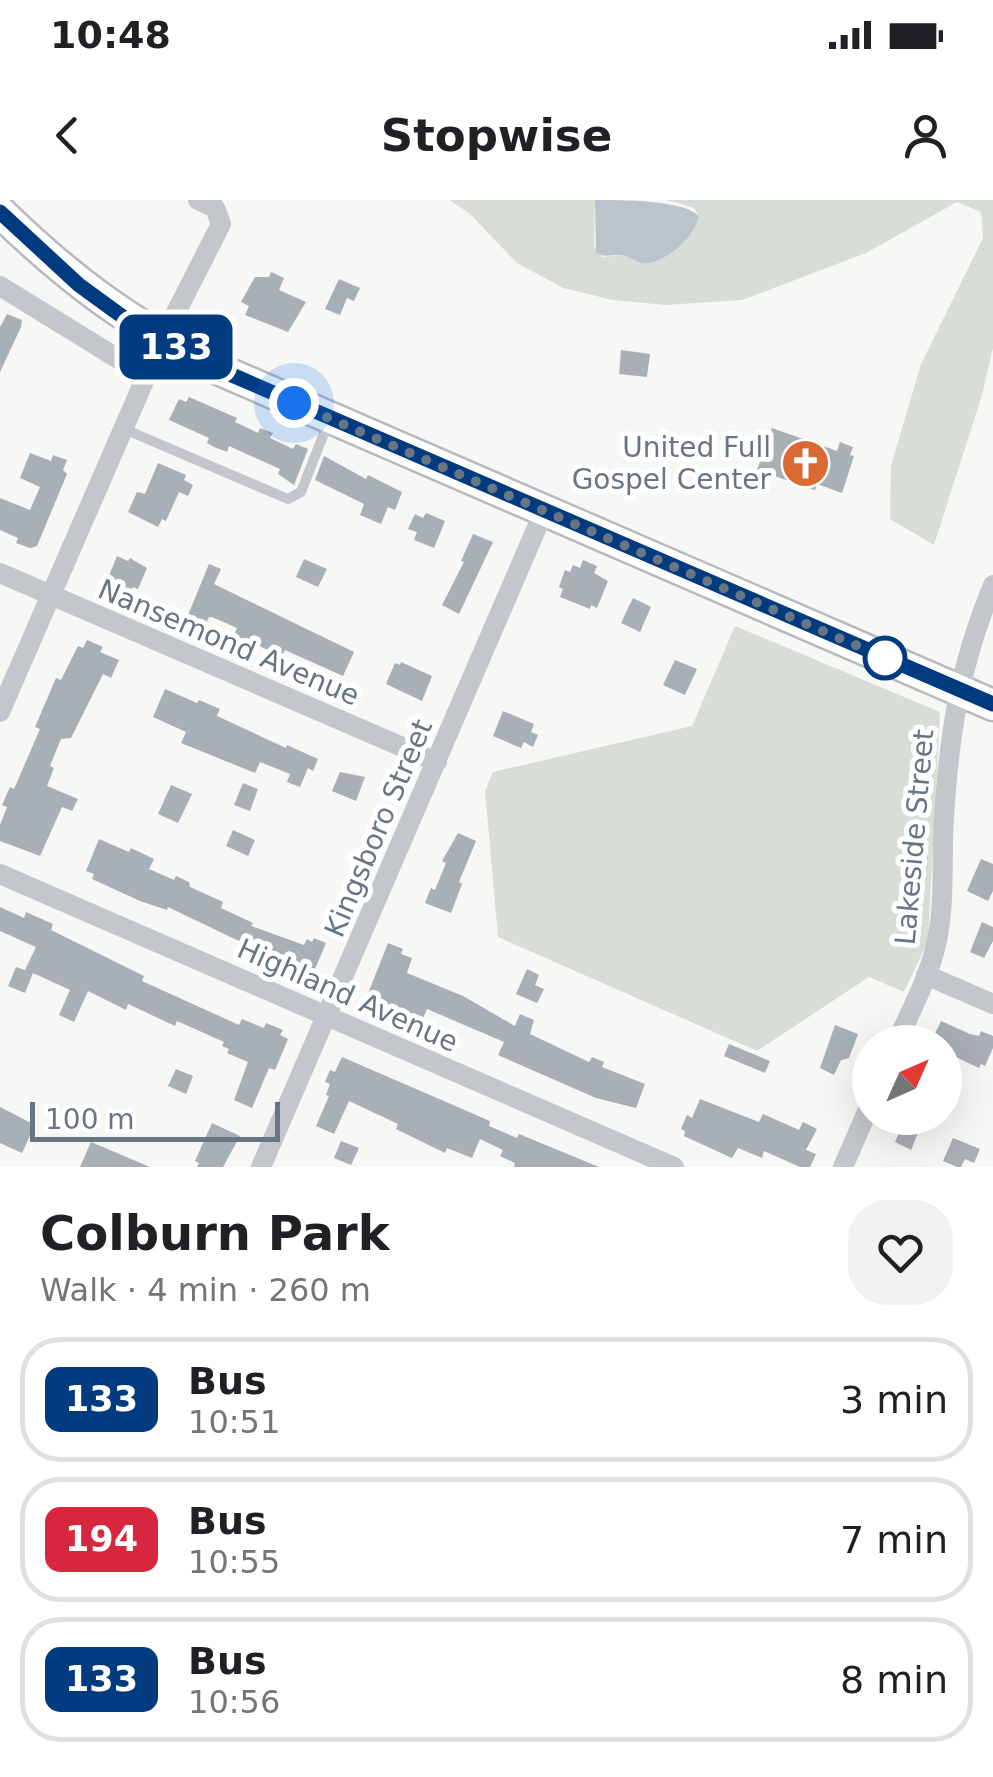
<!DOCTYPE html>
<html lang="en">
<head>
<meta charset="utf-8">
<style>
	body { margin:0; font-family:"DejaVu Sans",sans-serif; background:#f2f2f2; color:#202124; height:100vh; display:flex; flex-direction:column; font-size:38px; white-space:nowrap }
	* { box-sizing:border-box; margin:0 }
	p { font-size:32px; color:#757577 }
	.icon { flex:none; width:55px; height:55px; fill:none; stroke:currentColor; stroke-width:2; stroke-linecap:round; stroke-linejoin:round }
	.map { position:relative; height:967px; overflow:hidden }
	.panel { display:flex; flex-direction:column; background:#fff; flex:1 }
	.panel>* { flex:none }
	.badge { padding:0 20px; border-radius:15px; font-size:35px; line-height:65px }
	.needle { width:65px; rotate:45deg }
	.fabs { position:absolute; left:852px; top:825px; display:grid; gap:20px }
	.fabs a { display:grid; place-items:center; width:110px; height:110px; border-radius:50%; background:#fff; box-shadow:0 10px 40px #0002; font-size:50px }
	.scale { position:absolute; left:30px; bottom:25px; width:250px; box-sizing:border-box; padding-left:10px; border:5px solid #687584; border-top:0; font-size:28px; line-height:35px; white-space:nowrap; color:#687584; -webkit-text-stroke:8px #fff; paint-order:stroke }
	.you { position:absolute; width:50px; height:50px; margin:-25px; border:8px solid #fff; border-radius:50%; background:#1a73e8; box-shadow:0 0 0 15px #1a73e833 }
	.map>.badge { position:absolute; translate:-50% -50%; box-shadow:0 0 0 5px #fff }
	.round { display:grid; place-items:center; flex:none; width:105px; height:105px; border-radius:40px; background:#f2f2f2 }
	.head { display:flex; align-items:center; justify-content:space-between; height:170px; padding:0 40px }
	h1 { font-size:48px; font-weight:700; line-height:75px }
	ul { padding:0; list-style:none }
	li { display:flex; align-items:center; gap:30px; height:125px; margin:0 20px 15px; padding:0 20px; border:5px solid #e0e0e0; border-radius:40px }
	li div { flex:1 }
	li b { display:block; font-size:38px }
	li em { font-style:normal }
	li .badge { min-width:110px; font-weight:700; text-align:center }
	.status { display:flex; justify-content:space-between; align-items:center; height:70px; padding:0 50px; background:#fff; direction:ltr }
	.status svg { height:28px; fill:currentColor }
	header { display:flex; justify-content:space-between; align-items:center; height:130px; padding:0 40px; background:#fff; font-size:45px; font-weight:700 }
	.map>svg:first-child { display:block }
	.green { fill:#d8ded6 }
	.water { fill:#bbc4ca }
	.building { fill:#a8afb5 }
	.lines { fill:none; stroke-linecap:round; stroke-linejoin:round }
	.primary-casing { stroke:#b6babe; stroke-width:35 }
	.service { stroke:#c3c6ca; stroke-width:10 }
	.minor { stroke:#c3c6ca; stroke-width:20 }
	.primary { stroke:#fff; stroke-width:30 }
	.line-casing { stroke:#fff; stroke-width:22 }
	.line { stroke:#003b80; stroke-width:15 }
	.walk { stroke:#687584; stroke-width:10; stroke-dasharray:0 18 }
	.stop-dot { fill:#fff; stroke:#003b80; stroke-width:5 }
	.labels { text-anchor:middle; stroke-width:10; stroke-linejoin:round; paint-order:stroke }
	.poi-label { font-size:28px; fill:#687584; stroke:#fff; text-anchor:end }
	.street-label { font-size:28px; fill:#687584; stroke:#fff }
</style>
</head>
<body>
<div class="status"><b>10:48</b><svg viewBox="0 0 49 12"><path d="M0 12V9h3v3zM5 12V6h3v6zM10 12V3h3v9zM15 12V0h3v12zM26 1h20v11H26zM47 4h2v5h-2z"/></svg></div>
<header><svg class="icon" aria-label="back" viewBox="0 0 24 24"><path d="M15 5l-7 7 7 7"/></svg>Stopwise<svg class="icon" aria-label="person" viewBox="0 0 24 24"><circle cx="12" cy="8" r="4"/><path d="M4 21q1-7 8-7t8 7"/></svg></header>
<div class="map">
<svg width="993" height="967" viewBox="0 0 993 967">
	<rect width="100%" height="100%" fill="#f7f7f5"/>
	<path class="green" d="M449,0H595L594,46L602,57C609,57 619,54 626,56C635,58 638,65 648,63C669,59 695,36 699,16L694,8L667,0H993V148L982,195L934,345L890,319L891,266L921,164L983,38L981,12L957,2L866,53L742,100L665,105L613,100L563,88L517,63L469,13Z
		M735,426L940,512L928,741L904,792L869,777L757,851L498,737L485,591L493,572L692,526Z"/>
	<path class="water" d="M595,0C622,0 684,0 699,16C695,36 670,59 649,63C639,65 635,59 626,56C615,53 606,59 596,53Z"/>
	<path class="building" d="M271,72L284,78L279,90L306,102L288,132L245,115L249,106L241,102L255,77H269Z
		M339,79L360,88L354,101L347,98L340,115L325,109Z
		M7,114L22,120L21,127L0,172V127Z
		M621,150L650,154L647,177L619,174Z
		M189,197L237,218L235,222L258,233L260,228L273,233L270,238L293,249L296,244L308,249L294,285L278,274L280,269L229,246L227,252L214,247L207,243L209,238L169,220L179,199L186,202Z
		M772,228L837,251L840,242L853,247L850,255L854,256L842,293L817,284L815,290L757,270Z
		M30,253L51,261L53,255L67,260L63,270L67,274L37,346L30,348L16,343L18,338L0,330V298L30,310L40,287L20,278Z
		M324,256L366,279L368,275L402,292L395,310L388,307L381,324L360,315L364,304L315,280Z
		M158,263L186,275L184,280L193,285L188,296L179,292L166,321L162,319L158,327L128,312L137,292L145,294Z
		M426,313L445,321L434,348L414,340L417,332L408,329L415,314L423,318Z
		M473,334L493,342L459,414L442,405L464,362L461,361Z
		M117,356L128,361L130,358L147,368L138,389L133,387L131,391L108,378Z
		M304,359L327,369L318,387L296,377Z
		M583,360L597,366L594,373L608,381L597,408L591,405L590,409L560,397L563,389L559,387L565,370L570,372L573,365L580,368Z
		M209,364L221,369L214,384L354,452L343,476L285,450L282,456L234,435L237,428L212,417H209L206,423L188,415Z
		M633,398L651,407L640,432L621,423Z
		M87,440L103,447L100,452L119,460L111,478L103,474L71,538L61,539L50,566L54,568L47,586L78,599L72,611L62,607L40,656L0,641V625L7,607L2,605L10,587L14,589L40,529L35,527L56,478L61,480L78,446L83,448Z
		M675,460L697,469L685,495L663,485Z
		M401,462L432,476L422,501L386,484L395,463L400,465Z
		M165,489L197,503L199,500L220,509L217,516L286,548L287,545L318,559L313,571L308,568L300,587L287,582L290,574L260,562L255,573L181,543L186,532L153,517Z
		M503,511L534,524L531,532L538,535L533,547L524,542L521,548L493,536Z
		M340,572L365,577L356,601L332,591Z
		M243,583L258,589L250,611L234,605Z
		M171,585L192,594L178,623L158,614Z
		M233,630L255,640L248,656L226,646Z
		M458,633L476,641L459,682L462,684L451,713L425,703L431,688L435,690L446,663L442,661Z
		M99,639L129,652L131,648L154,659L149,669L174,680L176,676L189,682L190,687L223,702L221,708L253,723L251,726L304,745L307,739L312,742L314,738L326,743L312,776L168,707L167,710L140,701L92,679L94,674L86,671Z
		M981,659L993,664V691L988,701L967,691Z
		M0,707L24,718L26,712L53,724L51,730L144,776L142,781L239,825L242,819L264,828L266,823L283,830L280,835L288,839L275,870L269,868L252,908L234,900L248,862L227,853L229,849L222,846L224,842L177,821L175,826L128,804L126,810L88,791L74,822L59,815L70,790L33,773L25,793L8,786L16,767L31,772L25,770L36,747L0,731Z
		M982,722L993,727V741L984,758L970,752Z
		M388,743L403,749L401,754L412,758L407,773L463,796L515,826L520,814L534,820L530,834L589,862L592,857L604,862L602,867L645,884L636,908L596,898L498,855L504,842L427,809L421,823L365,801Z
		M527,769L539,775L535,785L544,789L537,803L516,794Z
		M941,821L970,834L979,836L981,831L993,836V848L985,866L981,864L979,868L945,852V842H931Z
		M835,825L858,834L849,858L841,860L834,875L820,868Z
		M729,844L770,861L765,873L724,856Z
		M342,857L490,921L489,926L517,938L519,934L599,967H514L515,963L500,956L503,950L480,939L472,958L447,948L445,953L396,929L398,924L349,901L334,934L316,926L329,896L326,895L330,884L325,882L330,870L335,872Z
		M176,869L193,876L186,894L168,886Z
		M700,899L759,922L763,914L799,930L803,922L817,929L806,950L816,954L810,967H800L764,951L762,958L738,948L732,958L684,936L685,931L681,929L687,915L692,918Z
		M0,907L35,925L22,953L0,943Z
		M904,921L920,928L911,950L895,942Z
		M212,923L240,936L223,967H197L199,963L195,961Z
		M953,938L980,949L974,963L965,959L961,967H957L943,961Z
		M341,941L359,948L351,965L334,958Z
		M91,942L150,967H80Z"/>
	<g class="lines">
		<defs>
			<path id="primary" d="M0,12C72,82 129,123 218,169L993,505"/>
		</defs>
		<use href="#primary" class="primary-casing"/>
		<path class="service" d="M124,229L288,299L301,292L328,223"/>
		<path class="minor" d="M0,86L146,176
			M0,373L437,562
			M0,512L162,140L221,24L215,8L198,0
			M0,674L674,967
			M926,775L993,804
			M897,842C910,812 927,781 935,749C946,707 941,662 944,618C949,534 960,464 993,385
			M261,967L544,311
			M843,967L870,905"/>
		<use href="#primary" class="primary"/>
	</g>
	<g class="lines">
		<defs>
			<path id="line" d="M0,12L79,85L123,117L218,169L993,504"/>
		</defs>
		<use href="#line" class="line-casing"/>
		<use href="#line" class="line"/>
		<path class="walk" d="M294,203L890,460L885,458"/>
	</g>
	<defs>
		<symbol id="church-disc" viewBox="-11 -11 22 22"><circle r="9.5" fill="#db6932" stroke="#fff"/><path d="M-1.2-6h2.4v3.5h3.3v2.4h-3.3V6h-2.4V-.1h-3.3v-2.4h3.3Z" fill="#fff"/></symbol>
	</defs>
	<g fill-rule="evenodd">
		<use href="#church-disc" x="778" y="236" width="55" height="55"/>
	</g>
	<circle class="stop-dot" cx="885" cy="458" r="20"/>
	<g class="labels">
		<g class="poi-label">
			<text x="771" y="257">United Full<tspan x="771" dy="32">Gospel Center</tspan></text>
		</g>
		<g class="street-label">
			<text transform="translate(229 442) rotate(23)" y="10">Nansemond Avenue</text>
			<text transform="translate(378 628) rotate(-67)" y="10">Kingsboro Street</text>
			<text transform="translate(914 637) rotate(-85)" y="10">Lakeside Street</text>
			<text transform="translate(348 795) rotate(24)" y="10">Highland Avenue</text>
		</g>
	</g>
</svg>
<div class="fabs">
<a><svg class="needle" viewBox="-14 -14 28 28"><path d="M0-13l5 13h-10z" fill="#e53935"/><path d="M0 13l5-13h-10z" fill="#757577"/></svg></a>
</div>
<div class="scale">100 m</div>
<div class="you" style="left:294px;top:203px"></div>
<b class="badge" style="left:176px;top:147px;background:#003b80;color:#fff">133</b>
</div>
<section class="panel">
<div class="head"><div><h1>Colburn Park</h1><p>Walk · 4 min · 260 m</p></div><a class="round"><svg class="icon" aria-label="heart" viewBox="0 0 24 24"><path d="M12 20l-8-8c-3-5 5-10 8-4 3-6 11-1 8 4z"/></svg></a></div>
<ul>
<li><span class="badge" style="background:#003b80;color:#fff">133</span><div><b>Bus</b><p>10:51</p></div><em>3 min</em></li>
<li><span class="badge" style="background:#d7263d;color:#fff">194</span><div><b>Bus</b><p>10:55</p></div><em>7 min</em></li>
<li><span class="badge" style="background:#003b80;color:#fff">133</span><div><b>Bus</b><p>10:56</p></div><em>8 min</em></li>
</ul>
</section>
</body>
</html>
